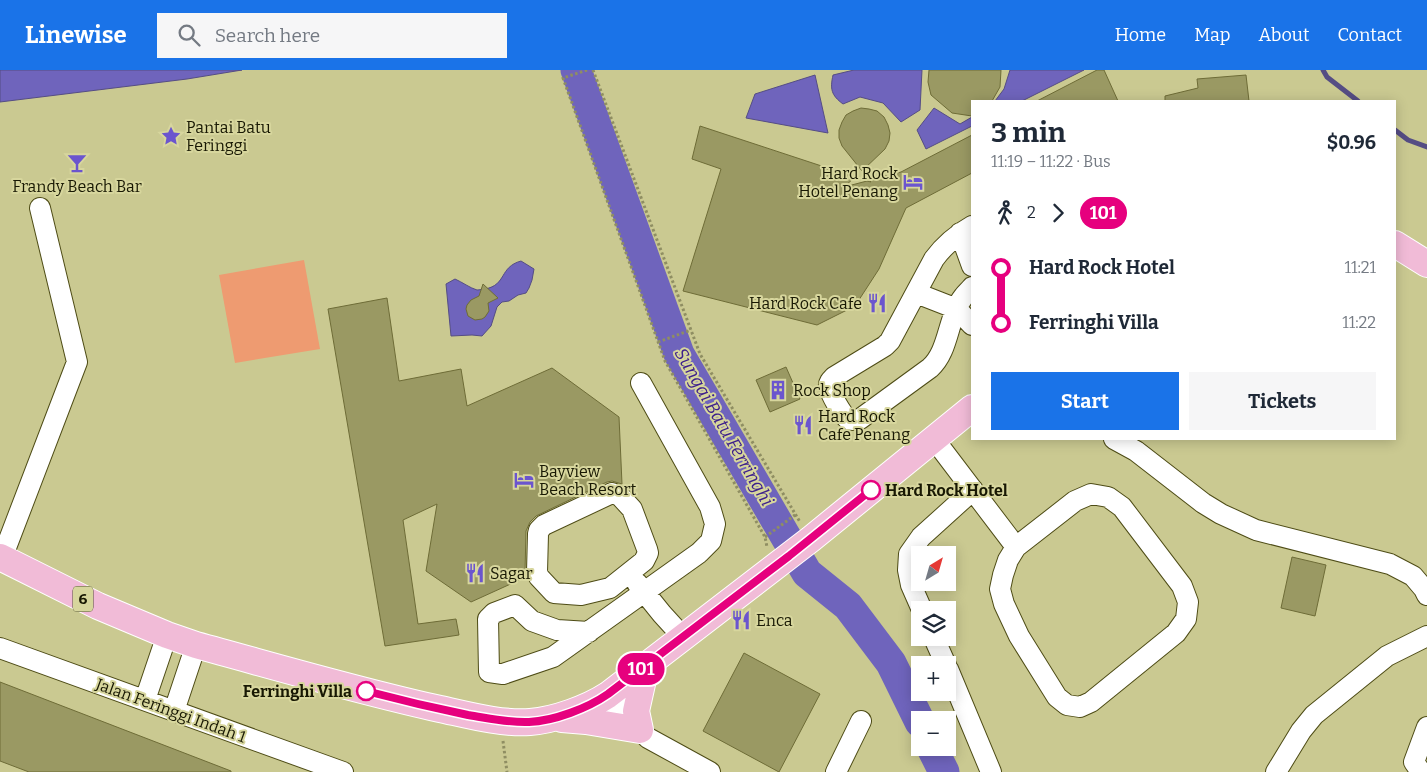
<!DOCTYPE html>
<html lang="en">
<head>
<meta charset="utf-8">
<style>
	body { margin:0; font-family:Bitter,serif; background:#f6f6f7; color:#1f2937; height:100vh; display:flex; flex-direction:column; font-size:19px; white-space:nowrap }
	* { box-sizing:border-box; margin:0 }
	p { font-size:16px; color:#747a83 }
	.icon { flex:none; width:28px; height:28px; fill:none; stroke:currentColor; stroke-width:2; stroke-linecap:round; stroke-linejoin:round }
	.map { position:relative; flex:1; overflow:hidden }
	.drawer { position:absolute; left:971px; top:30px; width:425px; height:340px; display:flex; flex-direction:column; background:#fff; border-radius:0px; box-shadow:0 2px 12px #0003 }
	.drawer>* { flex:none }
	.badge { padding:0 10px; border-radius:16px; font-size:18px; line-height:32px }
	.needle { width:32px; rotate:37deg }
	.tools { position:absolute; left:911px; top:476px; display:grid; gap:10px }
	.tools a { display:grid; place-items:center; width:45px; height:45px; border-radius:0px; background:#fff; box-shadow:0 2px 12px #0003; font-size:25px }
	.map>.badge { position:absolute; translate:-50% -50%; box-shadow:0 0 0 2px #fff }
	.legs { display:flex; align-items:center; gap:8px; height:55px; padding:0 20px; font-size:16px }
	.legs p { margin-inline-start:auto }
	.headline { display:flex; align-items:center; justify-content:space-between; height:85px; padding:0 20px }
	h1 { font-size:28px; font-weight:700; line-height:38px }
	.primary-button { display:flex; gap:10px; margin-top:auto; padding:10px 20px }
	.primary-button a { flex:1; height:58px; border-radius:0px; background:#1a73e8; color:#fff; font-size:20px; font-weight:700; line-height:58px; text-align:center }
	.primary-button a+a { background:#f6f6f7; color:#1f2937 }
	ul { padding:0 20px; list-style:none }
	li { display:flex; align-items:center; gap:18px; height:55px; font-size:19px }
	li i { display:grid; place-items:center; width:8px; height:100%; margin:0 6px; background:currentColor }
	li i::after { content:''; width:12px; height:12px; margin:-6px; border:4px solid; border-radius:50%; background:#fff }
	li p { margin-inline-start:auto }
	li:first-child i { background:linear-gradient(#0000 50%,currentColor 0) }
	li:last-child i { background:linear-gradient(currentColor 50%,#0000 0) }
	header { display:flex; align-items:center; gap:30px; box-sizing:border-box; height:70px; padding:0 25px; background:#1a73e8; color:#fff }
	header strong { font-size:24px }
	nav { display:flex; gap:28px; margin-inline-start:auto; font-size:18px }
	.search { width:350px; height:45px; background:#f6f6f7; display:flex; align-items:center; gap:12px; box-sizing:border-box; padding:0 18px; border-radius:0px; color:#747a83; font-size:19px }
	.map>svg:first-child { display:block }
	.green { fill:#ee9b71 }
	.water { fill:#6f64bc; stroke:#554d84 }
	.lines { fill:none; stroke-linecap:round; stroke-linejoin:round }
	.stream { stroke:#554d84; stroke-width:5 }
	.river { stroke:#6f64bc; stroke-width:31 }
	.building { fill:#9a9963; stroke:#6e6c37 }
	.minor-casing { stroke:#4e4c16; stroke-width:22 }
	.major-casing { stroke:#fff; stroke-width:28 }
	.path { stroke:#8f8e62; stroke-width:3; stroke-dasharray:2.5 2.5; stroke-linecap:butt }
	.minor { stroke:#fff; stroke-width:20 }
	.major { stroke:#f1bbd7; stroke-width:26 }
	.line-1-casing { stroke:#fff; stroke-width:11 }
	.line-1 { stroke:#e6007e; stroke-width:8 }
	.stop-1-dot { fill:#fff; stroke:#e6007e; stroke-width:2.5 }
	.labels { text-anchor:middle; stroke-width:4; stroke-linejoin:round; paint-order:stroke }
	.shield { fill:#d7d69d; stroke:#515131; stroke-width:1 }
	.shield-label { font-size:15px; font-weight:bold; fill:#181803 }
	.poi-label { font-size:16px; fill:#181803; stroke:#d7d69d; text-anchor:start }
	.stop-label { font-size:16px; font-weight:bold; fill:#181803; stroke:#d7d69d; text-anchor:start }
	.street-label { font-size:16px; fill:#181803; stroke:#d7d69d }
	.water-label { font-size:18px; font-style:italic; fill:#3d208c; stroke:#d7d69d }
</style>
</head>
<body>
<header>
<strong>Linewise</strong>
<div class="search"><svg class="icon" aria-label="search" viewBox="0 0 24 24"><circle cx="10" cy="10" r="6"/><path d="M15 15l6 6"/></svg>Search here</div>
<nav><a>Home</a><a>Map</a><a>About</a><a>Contact</a></nav>
</header>
<div class="map">
<svg width="1427" height="702" viewBox="0 0 1427 702">
	<rect width="100%" height="100%" fill="#cac991"/>
	<path class="green" d="M304,190L320,279L235,293L219,205Z"/>
	<path class="water" d="M0,0H242L187,9L0,32Z
		M854,0H922L920,40L901,52L883,33L860,27L843,34C831,25 830,19 833,5Z
		M1010,0H1084L1022,31H995L1004,19Z
		M815,5L828,63L746,48L755,24Z
		M934,38L960,54L972,47V56L926,79L917,60Z
		M521,191L534,199L532,210L529,218L526,223L518,225L509,231L502,232L497,237L491,256L482,266L472,265L451,266L446,214L455,209C462,212 470,218 477,220C479,220 484,219 485,219C507,215 499,197 521,191Z"/>
	<g class="lines">
		<path class="stream" d="M1323,0L1327,7L1358,31
			M1395,60L1408,70L1427,77"/>
		<path class="river" d="M576,0L679,284L807,503L848,536L891,593L920,652
			M932,678L944,702"/>
	</g>
	<path class="building" d="M929,0H1001L1000,17L992,31H972V46L952,43L931,25L928,12Z
		M1097,0H1104L1118,31H1037Z
		M1246,5L1249,31H1165V26L1198,18L1197,9Z
		M861,38L869,39L877,41L884,47L888,55L890,63L889,71L885,79L862,101L842,76L839,68V60L842,52L846,45L853,41Z
		M700,56L855,107L844,117L867,111L871,112L869,110L901,102L972,65V103L906,138L879,199L855,236L817,255L683,221L721,99L692,89Z
		M483,214L498,228L488,233L489,241L485,247L482,249L475,250L468,246L466,239L467,235L471,230L479,226Z
		M387,228L399,311L461,299L467,336L552,298L619,347L622,414L612,411L607,412L536,446L530,452L526,461L525,502L526,507L471,532L426,501L437,434L403,450L418,554L456,549L459,565L385,576L328,239Z
		M786,297L800,329L770,342L756,310Z
		M1292,487L1326,495L1315,546L1281,538Z
		M744,583L820,624L779,702L703,661Z
		M0,612L231,701V702H29L0,691Z"/>
	<g class="lines">
		<defs>
			<path id="minor" d="M972,156C956,165 945,174 934,189L890,271L885,276L834,307C831,310 828,313 829,317C830,323 843,347 848,349C852,351 856,350 860,349L930,298C950,280 947,247 964,226C966,223 970,220 972,217
				M960,163L972,196
				M916,223L957,239L972,255
				M934,369L1016,477
				M1114,369L1136,381L1203,433L1221,444L1256,460L1390,494L1413,506L1424,519L1427,525
				M612,423L620,426L632,439L647,479L648,483L644,491L610,518L581,525L554,523L539,507L537,502L538,464L539,460L544,455Z
				M1091,424L1108,427L1122,437L1182,516L1188,532L1186,549L1176,563L1091,632L1080,637L1067,635L1057,627L1019,566L1004,534L1000,519L1003,505L1008,490L1016,477L1075,431Z
				M2,488L77,292L40,138
				M637,513L662,544L683,567
				M922,540L911,515L908,500L909,484L921,467L973,420
				M589,562L557,560L532,551L515,535L494,543L488,549L489,602L503,604L553,587L699,483L711,471L715,454L710,437L641,313
				M934,568L946,595
				M0,578L343,702
				M948,599L991,702
				M608,625L640,660L648,668L710,702
				M145,630L167,565
				M174,641L196,575
				M836,702L861,651
				M1276,702L1301,661L1314,645L1387,586L1427,566
				M1421,702L1414,692L1427,657"/>
			<path id="major" d="M1395,174L1427,194
				M0,487L98,536L167,565L196,575C277,597 358,621 440,639C468,645 500,654 530,652C555,650 588,638 608,625L811,469L972,338
				M562,649L586,651L640,660L636,641L646,596"/>
		</defs>
		<use href="#minor" class="minor-casing"/>
		<use href="#major" class="major-casing"/>
		<path class="path" d="M587,0L563,8L665,291L765,467L767,477
			M593,0L700,284L800,452
			M658,272L691,260
			M765,467L795,445
			M503,671L507,702"/>
		<use href="#minor" class="minor"/>
		<use href="#major" class="major"/>
	</g>
	<g class="lines">
		<defs>
			<path id="line-1" d="M366,621C400,630 434,638 468,645C488,648 508,653 529,652C554,651 588,638 608,624L789,486L871,420"/>
		</defs>
		<use href="#line-1" class="line-1-casing"/>
		<use href="#line-1" class="line-1"/>
	</g>
	<defs>
		<symbol id="sight-bare" viewBox="-9 -9 18 18"><path d="M0-6L1.8-2.2L6-1.7L2.9 1.2L3.7 5.4L0 3.3L-3.7 5.4L-2.9 1.2L-6-1.7L-1.8-2.2Z" fill="#6b55ce" stroke="#d7d69d" stroke-width="2.5" paint-order="stroke"/></symbol>
		<symbol id="bar-bare" viewBox="-9 -9 18 18"><path d="M-6-5H6L.8 .8V4.5H3.5V6h-7V4.5H-.8V.8Z" fill="#6b55ce" stroke="#d7d69d" stroke-width="2.5" paint-order="stroke"/></symbol>
		<symbol id="hotel-bare" viewBox="-9 -9 18 18"><path d="M-6-4.5h1.5V1H6V5H4.5V3h-9V5H-6ZM-4 0a1.8 1.8 0 1 1 3.6 0ZM.5 0V-2.5h3Q6-2.5 6 0Z" fill="#6b55ce" stroke="#d7d69d" stroke-width="2.5" paint-order="stroke"/></symbol>
		<symbol id="restaurant-bare" viewBox="-9 -9 18 18"><path d="M-5-6h1v4h1v-4h1v4h1v-4h1v5L-1.5 .5V6h-2V.5L-5-1ZM5-6V6H3V1.5H1.5Q1.5-4 5-6Z" fill="#6b55ce" stroke="#d7d69d" stroke-width="2.5" paint-order="stroke"/></symbol>
		<symbol id="building-bare" viewBox="-9 -9 18 18"><path d="M-4-6H4V6H1V3H-1V6H-4ZM-2.5-4.3h1.7v1.8h-1.7ZM.8-4.3h1.7v1.8H.8ZM-2.5-1h1.7V.8h-1.7ZM.8-1h1.7V.8H.8Z" fill="#6b55ce" stroke="#d7d69d" stroke-width="2.5" paint-order="stroke"/></symbol>
	</defs>
	<g fill-rule="evenodd">
		<use href="#sight-bare" x="157" y="52" width="28" height="28"/>
		<use href="#bar-bare" x="63" y="79" width="28" height="28"/>
		<use href="#hotel-bare" x="899" y="98" width="28" height="28"/>
		<use href="#restaurant-bare" x="863" y="219" width="28" height="28"/>
		<use href="#building-bare" x="764" y="306" width="28" height="28"/>
		<use href="#restaurant-bare" x="789" y="341" width="28" height="28"/>
		<use href="#hotel-bare" x="510" y="396" width="28" height="28"/>
		<use href="#restaurant-bare" x="461" y="489" width="28" height="28"/>
		<use href="#restaurant-bare" x="727" y="536" width="28" height="28"/>
	</g>
	<g class="stop-1-dot">
		<circle cx="871" cy="420" r="9"/>
		<circle cx="366" cy="621" r="9"/>
	</g>
	<g class="labels">
		<rect class="shield" x="73" y="516.5" width="20" height="25" rx="4"/>
		<g class="shield-label">
			<text x="83" y="534">6</text>
		</g>
		<g class="poi-label">
			<text x="186" y="63">Pantai Batu<tspan x="186" dy="18">Feringgi</tspan></text>
			<text x="898" y="109" text-anchor="end">Hard Rock<tspan x="898" dy="18">Hotel Penang</tspan></text>
			<text x="77" y="122" text-anchor="middle">Frandy Beach Bar</text>
			<text x="862" y="239" text-anchor="end">Hard Rock Cafe</text>
			<text x="793" y="326">Rock Shop</text>
			<text x="818" y="352">Hard Rock<tspan x="818" dy="18">Cafe Penang</tspan></text>
			<text x="539" y="407">Bayview<tspan x="539" dy="18">Beach Resort</tspan></text>
			<text x="490" y="509">Sagar</text>
			<text x="756" y="556">Enca</text>
		</g>
		<g class="stop-label">
			<text x="885" y="426">Hard Rock Hotel</text>
			<text x="352" y="627" text-anchor="end">Ferringhi Villa</text>
		</g>
		<g class="street-label">
			<text transform="translate(171 640) rotate(20)" y="6">Jalan Feringgi Indah 1</text>
		</g>
		<g class="water-label">
			<text transform="translate(724 357) rotate(60)" y="6">Sungai Batu Ferringhi</text>
		</g>
	</g>
</svg>
<div class="tools">
<a><svg class="needle" viewBox="-14 -14 28 28"><path d="M0-13l5 13h-10z" fill="#e53935"/><path d="M0 13l5-13h-10z" fill="#747a83"/></svg></a>
<a><svg class="icon" aria-label="layers" viewBox="0 0 24 24"><path d="M12 4l9 5-9 5-9-5zM3 14l9 5 9-5"/></svg></a>
<a>+</a>
<a>−</a>
</div>
<b class="badge" style="left:641px;top:599px;background:#e6007e;color:#fff">101</b>
<section class="drawer">
<div class="headline"><div><h1>3 min</h1><p>11:19 – 11:22 · Bus</p></div><b>$0.96</b></div>
<div class="legs"><svg class="icon" aria-label="walk" viewBox="0 0 24 24"><circle cx="13" cy="4" r="2"/><path d="M13 8l-2 6 4 7M11 14l-3 7M7 12l3-4h3l4 4"/></svg>2<svg class="icon" aria-label="forward" viewBox="0 0 24 24"><path d="M9 5l7 7-7 7"/></svg><b class="badge" style="background:#e6007e;color:#fff">101</b></div>
<ul>
<li><i style="color:#e6007e"></i><b>Hard Rock Hotel</b><p>11:21</p></li>
<li><i style="color:#e6007e"></i><b>Ferringhi Villa</b><p>11:22</p></li>
</ul>
<div class="primary-button"><a>Start</a><a>Tickets</a></div>
</section>
</div>
</body>
</html>
